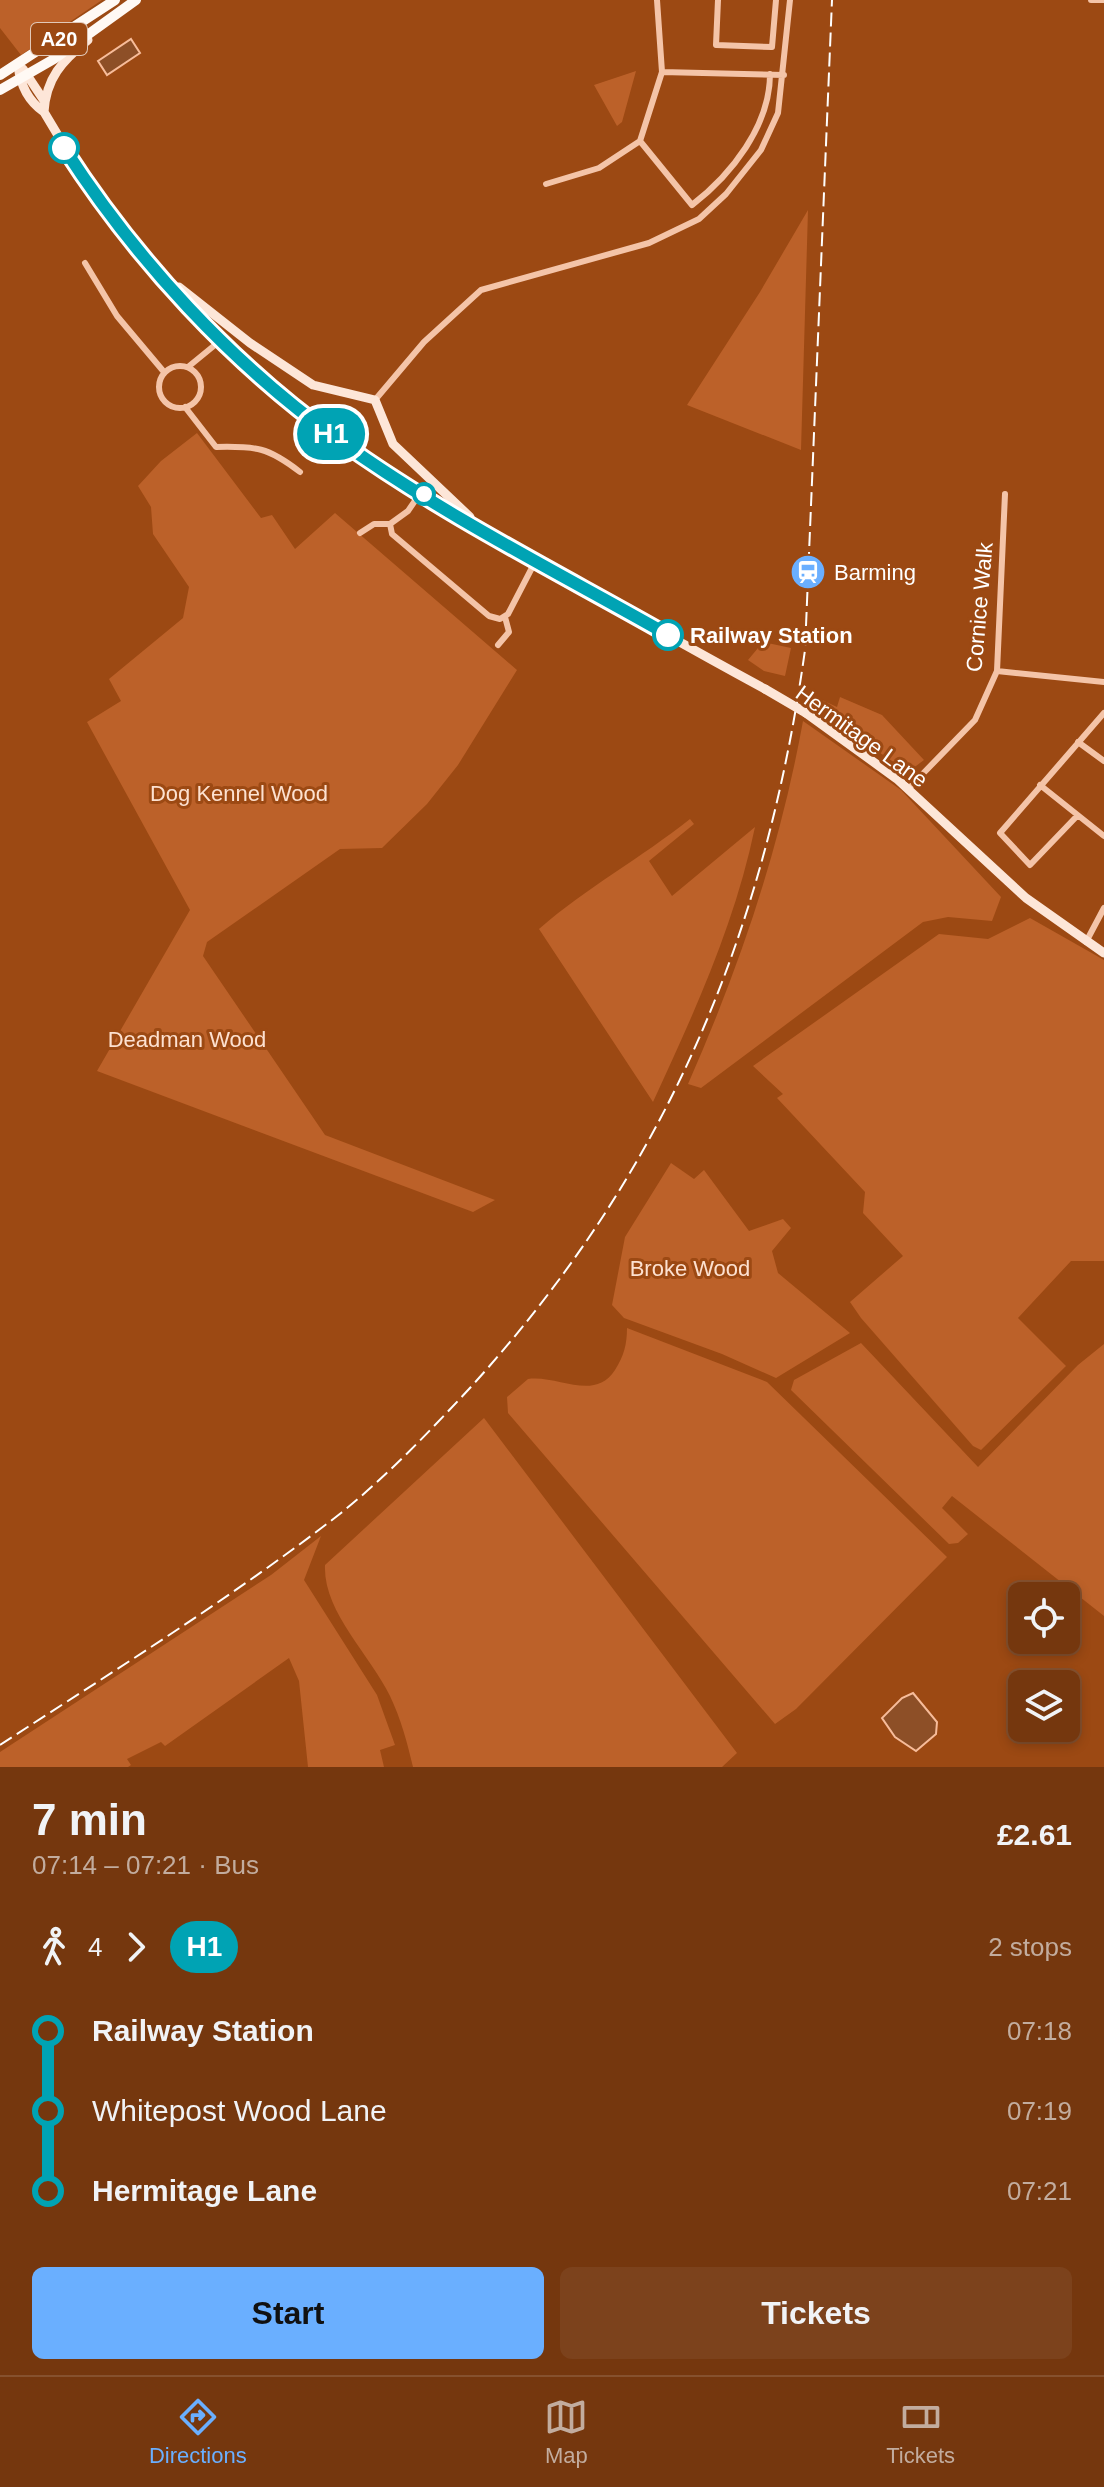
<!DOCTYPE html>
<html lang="en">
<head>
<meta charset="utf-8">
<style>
	body { margin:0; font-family:Helvetica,sans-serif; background:#7c421c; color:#f1f3f6; height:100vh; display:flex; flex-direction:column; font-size:30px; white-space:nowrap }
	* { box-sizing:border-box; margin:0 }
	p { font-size:26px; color:#c2ac9e }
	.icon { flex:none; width:44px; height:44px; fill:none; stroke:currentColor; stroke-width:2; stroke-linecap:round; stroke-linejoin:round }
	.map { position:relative; height:1767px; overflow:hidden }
	.sheet { display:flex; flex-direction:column; background:#75370e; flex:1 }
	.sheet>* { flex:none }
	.badge { padding:0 16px; border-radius:26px; font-size:28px; line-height:52px }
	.controls { position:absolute; left:1008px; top:1582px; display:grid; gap:16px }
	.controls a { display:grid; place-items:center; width:72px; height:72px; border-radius:12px; background:#75370e; box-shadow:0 4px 12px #0003,0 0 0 2px #86512e; font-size:40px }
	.map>.badge { position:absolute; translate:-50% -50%; box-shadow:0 0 0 4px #fff }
	.legs { display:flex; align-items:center; gap:12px; height:88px; padding:0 32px; font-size:26px }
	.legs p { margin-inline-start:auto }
	.head { display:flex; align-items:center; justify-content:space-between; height:136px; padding:0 32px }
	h1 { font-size:44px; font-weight:700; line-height:60px }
	.cta { display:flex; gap:16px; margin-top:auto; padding:16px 32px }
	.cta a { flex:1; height:92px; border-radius:12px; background:#6aafff; color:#111; font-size:32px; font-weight:700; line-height:92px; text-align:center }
	.cta a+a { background:#7c421c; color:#f1f3f6 }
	ul { padding:0 32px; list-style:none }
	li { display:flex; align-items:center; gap:28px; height:80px; font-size:30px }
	li i { display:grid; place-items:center; width:12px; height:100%; margin:0 10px; background:currentColor }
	li i::after { content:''; width:20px; height:20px; margin:-10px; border:6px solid; border-radius:50%; background:#75370e }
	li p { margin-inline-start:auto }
	li:first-child i { background:linear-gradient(#0000 50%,currentColor 0) }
	li:last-child i { background:linear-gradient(currentColor 50%,#0000 0) }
	.tab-bar { display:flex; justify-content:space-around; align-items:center; height:112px; border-top:2px solid #86512e; background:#75370e; font-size:22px; color:#c2ac9e }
	.tab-bar a { display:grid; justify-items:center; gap:4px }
	.tab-bar .selected { color:#6aafff }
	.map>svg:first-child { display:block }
	.green { fill:#bc6129 }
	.water { fill:#8d4f27; stroke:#f7bc9a; stroke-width:2 }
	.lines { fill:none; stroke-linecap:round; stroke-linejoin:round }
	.minor { stroke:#f4c4a8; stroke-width:6 }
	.secondary { stroke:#fde6d8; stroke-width:9 }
	.primary { stroke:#fff9f4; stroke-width:10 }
	.rail { stroke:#fff; stroke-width:2; stroke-dasharray:14 6; stroke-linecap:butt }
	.secondary-bridge { stroke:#fde6d8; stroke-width:9 }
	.line-1-casing { stroke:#fff; stroke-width:18 }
	.line-1 { stroke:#00a3b4; stroke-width:12 }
	.stop-1-dot { fill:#fff; stroke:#00a3b4; stroke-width:4 }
	.labels { text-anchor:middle; stroke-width:6; stroke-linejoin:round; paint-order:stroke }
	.shield { fill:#9c4913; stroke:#e1c8b8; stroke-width:2 }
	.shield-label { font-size:20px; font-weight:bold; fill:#fff }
	.poi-label { font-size:22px; fill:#fff; stroke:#9c4913; text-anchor:start }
	.street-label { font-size:22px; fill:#fff; stroke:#9c4913 }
	.stop-label { font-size:22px; font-weight:bold; fill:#fff; stroke:#9c4913; text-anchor:start }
	.park-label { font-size:22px; fill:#fde1d0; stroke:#9c4913 }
</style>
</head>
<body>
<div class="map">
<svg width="1104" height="1767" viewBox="0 0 1104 1767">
	<rect width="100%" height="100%" fill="#9c4913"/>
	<path class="green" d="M0,0H102L21,55L0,28Z
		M636,71L622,122L617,126L594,85Z
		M808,210L801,450L687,405L760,292Z
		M197,433L261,518L272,515L295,549L335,513L517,670L458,765L427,804L382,848L340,849L207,942L203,956L325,1135L495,1200L473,1212L97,1071L190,910L87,722L121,701L109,679L183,618L189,587L153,534L151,507L138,486L161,461Z
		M763,642L791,648L785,676L764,671L748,660Z
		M840,697L882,715L924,760L912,769L901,767L809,705L820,699L837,707Z
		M803,721L901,790L1001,897L992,921L948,917L923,922L701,1088L688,1084C740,966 780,848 803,721Z
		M690,819L694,824L649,861L672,896L755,827C735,924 694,1013 653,1102L539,929C586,888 641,858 690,819Z
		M1030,918L1104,960V1261H1071L1018,1318L1066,1366L981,1450L973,1446L861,1318L850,1302L903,1256L863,1213L865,1192L777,1098L783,1094L753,1066L939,934L988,939Z
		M671,1163L694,1179L704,1170L749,1231L783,1219L791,1228L772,1251L778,1273L850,1333L776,1378L722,1354L624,1318L612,1305L625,1237Z
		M627,1328L767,1382L947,1557L796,1709L775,1724L508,1413L507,1397L528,1379C559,1375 594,1402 615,1370C624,1356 627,1344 627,1328Z
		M861,1343L978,1467L1078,1365L1104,1344V1616L952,1496L942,1508L968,1534L958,1543L949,1544L791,1390L794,1380Z
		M484,1418L737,1753L722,1767H413C407,1742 401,1719 390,1696C370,1654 323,1612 325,1565Z
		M321,1536L304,1580L377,1695L395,1745L380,1750L384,1767H308L299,1681L289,1658L165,1746L161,1742L127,1759L131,1765L128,1767H0V1752L271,1575Z"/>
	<path class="water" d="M131,39L140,53L107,75L98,61Z
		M913,1693L937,1722L936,1734L916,1751L895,1737L882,1718L902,1698Z"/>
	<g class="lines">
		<path class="minor" d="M657,0L662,72
			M718,0L716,45L772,47L776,0
			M1091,0H1104
			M640,141L662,72L784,75
			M546,184L599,168L640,141L692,205C731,175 770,126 770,74
			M85,263L117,316L164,372
			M159 387a21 21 0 1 1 42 0a21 21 0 1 1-42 0Z
			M188,367L221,340
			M375,400L424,342L481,290L649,243L699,219L726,194L761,150L778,113L790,0
			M185,407L216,447C256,446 268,447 300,472
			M421,492L408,511L390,524L392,534L489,616L500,619L508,614L536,560
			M360,533L374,524H390
			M498,645L509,632L505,617
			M997,671L1104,682
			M1078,742L1104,761
			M1040,785L1104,836
			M908,789L975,720L997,671L1005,494
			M1077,816L1030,865L1000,833L1104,713
			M1086,942L1104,908"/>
		<path class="secondary" d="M18,65C20,84 28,101 44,112C96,203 173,301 252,371C321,433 401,480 481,528C575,583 669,637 765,689
			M23,69L45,102
			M44,112C46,78 62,61 88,40
			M179,287L250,343L313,385L375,400L393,444L470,517
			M806,713L897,779L1026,898L1104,953"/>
		<path class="primary" d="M0,75L115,0
			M0,90L54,59L136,0"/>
		<path class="rail" d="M0,1745C115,1670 233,1597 341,1513C387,1476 429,1432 469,1389C665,1174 765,936 805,650L832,0"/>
		<path class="secondary-bridge" d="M765,689L806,713"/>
	</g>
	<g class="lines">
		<defs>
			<path id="line-1" d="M64,148C136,260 232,364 340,441C443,515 559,573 668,635"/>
		</defs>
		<use href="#line-1" class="line-1-casing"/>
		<use href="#line-1" class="line-1"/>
	</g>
	<defs>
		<symbol id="station-disc" viewBox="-11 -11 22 22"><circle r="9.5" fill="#6aafff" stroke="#9c4913"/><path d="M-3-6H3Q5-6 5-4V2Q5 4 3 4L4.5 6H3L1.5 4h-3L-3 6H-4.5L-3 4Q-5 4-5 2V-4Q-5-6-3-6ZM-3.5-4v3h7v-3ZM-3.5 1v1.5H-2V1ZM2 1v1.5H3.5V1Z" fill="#fff"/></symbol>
	</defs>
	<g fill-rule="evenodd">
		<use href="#station-disc" x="788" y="552" width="40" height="40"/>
	</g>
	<g class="stop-1-dot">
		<circle cx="64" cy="148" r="14"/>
		<circle cx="424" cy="494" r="10"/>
		<circle cx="668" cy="635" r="14"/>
	</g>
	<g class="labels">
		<rect class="shield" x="31" y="23" width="56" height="32" rx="6"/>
		<g class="shield-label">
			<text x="59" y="46">A20</text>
		</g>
		<g class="poi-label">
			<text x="834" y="580">Barming</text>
		</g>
		<g class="street-label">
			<text transform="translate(979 607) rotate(-85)" y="8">Cornice Walk</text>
			<text transform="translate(862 736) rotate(36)" y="8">Hermitage Lane</text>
		</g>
		<g class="stop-label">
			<text x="690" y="643">Railway Station</text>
		</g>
		<g class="park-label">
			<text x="239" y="801">Dog Kennel Wood</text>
			<text x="187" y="1047">Deadman Wood</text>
			<text x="690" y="1276">Broke Wood</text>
		</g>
	</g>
</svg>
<div class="controls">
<a><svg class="icon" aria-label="locate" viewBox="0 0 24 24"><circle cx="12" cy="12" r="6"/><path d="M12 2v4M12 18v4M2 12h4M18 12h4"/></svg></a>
<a><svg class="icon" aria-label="layers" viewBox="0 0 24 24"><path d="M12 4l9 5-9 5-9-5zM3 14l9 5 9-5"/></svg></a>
</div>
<b class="badge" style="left:331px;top:434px;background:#00a3b4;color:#fff">H1</b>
</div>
<section class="sheet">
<div class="head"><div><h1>7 min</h1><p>07:14 – 07:21 · Bus</p></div><b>£2.61</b></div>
<div class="legs"><svg class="icon" aria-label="walk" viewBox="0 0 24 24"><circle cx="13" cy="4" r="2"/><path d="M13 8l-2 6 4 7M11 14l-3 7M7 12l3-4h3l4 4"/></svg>4<svg class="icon" aria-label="forward" viewBox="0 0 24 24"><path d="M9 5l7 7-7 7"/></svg><b class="badge" style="background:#00a3b4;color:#fff">H1</b><p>2 stops</p></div>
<ul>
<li><i style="color:#00a3b4"></i><b>Railway Station</b><p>07:18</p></li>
<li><i style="color:#00a3b4"></i><span>Whitepost Wood Lane</span><p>07:19</p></li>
<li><i style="color:#00a3b4"></i><b>Hermitage Lane</b><p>07:21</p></li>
</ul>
<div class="cta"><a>Start</a><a>Tickets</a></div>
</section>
<nav class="tab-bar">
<a class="selected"><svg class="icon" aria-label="directions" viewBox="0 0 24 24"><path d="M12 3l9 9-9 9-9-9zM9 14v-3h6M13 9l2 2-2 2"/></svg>Directions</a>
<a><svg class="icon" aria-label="map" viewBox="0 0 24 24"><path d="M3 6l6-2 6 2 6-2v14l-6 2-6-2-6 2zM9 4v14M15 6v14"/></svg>Map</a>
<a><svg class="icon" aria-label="tickets" viewBox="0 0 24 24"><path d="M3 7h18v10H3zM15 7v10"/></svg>Tickets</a>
</nav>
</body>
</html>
